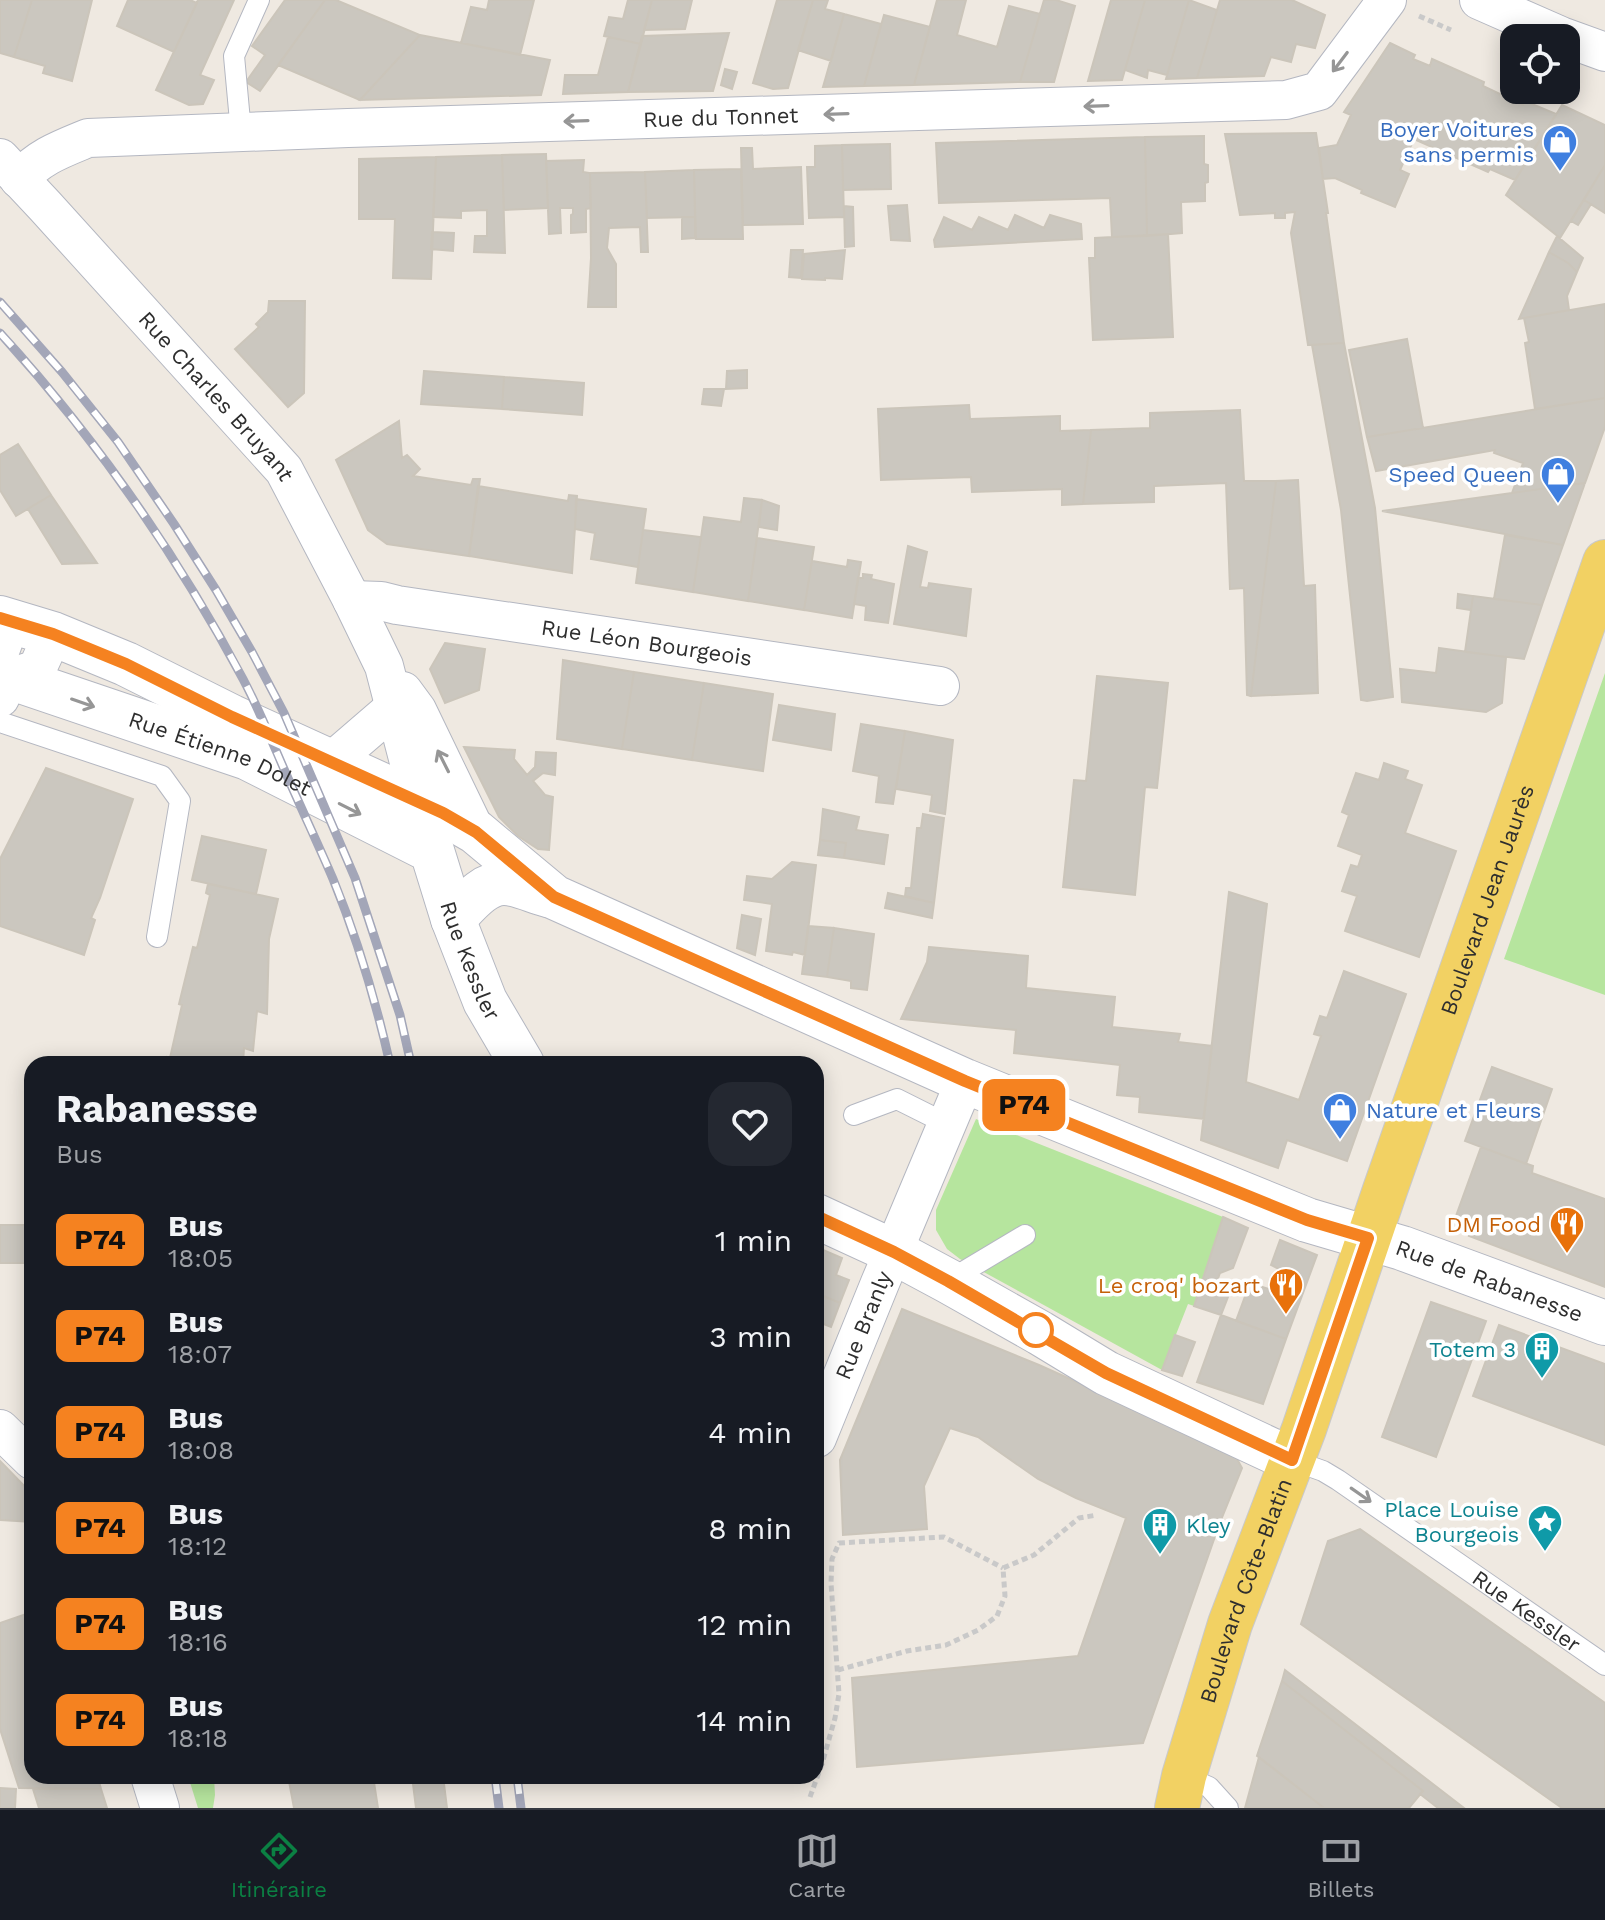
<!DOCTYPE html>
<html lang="fr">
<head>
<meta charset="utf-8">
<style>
	body { margin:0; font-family:"Work Sans",sans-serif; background:#242831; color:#f1f3f6; height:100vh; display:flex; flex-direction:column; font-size:30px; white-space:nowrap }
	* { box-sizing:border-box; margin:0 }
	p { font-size:26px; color:#9ea1a6 }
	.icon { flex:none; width:44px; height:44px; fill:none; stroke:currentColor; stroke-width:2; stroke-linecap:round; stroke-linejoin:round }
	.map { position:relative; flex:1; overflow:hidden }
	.drawer { position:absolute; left:24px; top:1056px; width:800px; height:728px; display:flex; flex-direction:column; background:#171b24; border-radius:24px; box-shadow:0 4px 20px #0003 }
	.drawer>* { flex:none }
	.badge { padding:0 16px; border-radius:12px; font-size:28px; line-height:52px }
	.controls { position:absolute; left:1500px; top:24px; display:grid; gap:16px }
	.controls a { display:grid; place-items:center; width:80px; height:80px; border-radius:16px; background:#171b24; box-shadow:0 4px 20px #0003; font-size:40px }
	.map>.badge { position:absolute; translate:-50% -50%; box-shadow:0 0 0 4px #fff }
	.round { display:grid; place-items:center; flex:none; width:84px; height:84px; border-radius:24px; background:#242831 }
	.summary { display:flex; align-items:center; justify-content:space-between; height:136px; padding:0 32px }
	h1 { font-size:38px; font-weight:700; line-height:60px }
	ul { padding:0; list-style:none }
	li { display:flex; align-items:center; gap:24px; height:96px; padding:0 32px }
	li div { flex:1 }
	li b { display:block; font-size:30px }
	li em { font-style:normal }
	li .badge { min-width:88px; font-weight:700; text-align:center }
	.tabs { display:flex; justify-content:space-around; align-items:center; height:112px; border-top:2px solid #363941; background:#171b24; font-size:22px; color:#9ea1a6 }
	.tabs a { display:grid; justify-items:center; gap:4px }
	.tabs .current { color:#0b8043 }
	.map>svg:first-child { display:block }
	.green { fill:#b6e59e }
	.building { fill:#cbc7bf; stroke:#cbc5ba; stroke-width:2 }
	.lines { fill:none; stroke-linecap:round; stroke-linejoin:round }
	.service-casing { stroke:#b4b7c1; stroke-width:22 }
	.minor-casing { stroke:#b4b7c1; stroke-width:40 }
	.secondary-casing { stroke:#b4b7c1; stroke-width:46 }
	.primary-casing { stroke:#c9c9c9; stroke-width:46 }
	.path { stroke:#c9c9c9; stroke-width:5; stroke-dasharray:6 4; stroke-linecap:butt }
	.service { stroke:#fff; stroke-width:20 }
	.minor { stroke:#fff; stroke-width:38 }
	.secondary { stroke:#fff; stroke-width:44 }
	.primary { stroke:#f2d163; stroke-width:44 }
	.rail-casing { stroke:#a3a6b8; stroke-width:9 }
	.rail { stroke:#fff; stroke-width:6; stroke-dasharray:18; stroke-linecap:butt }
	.oneway { stroke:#969696 }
	.line-casing { stroke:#fff; stroke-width:18 }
	.line { stroke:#f58220; stroke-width:12 }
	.stop-dot { fill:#fff; stroke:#f58220; stroke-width:4 }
	.labels { text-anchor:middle; stroke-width:7; stroke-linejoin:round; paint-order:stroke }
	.street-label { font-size:22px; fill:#2e2e2e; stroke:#fff }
	.shop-label { font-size:22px; fill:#366cbe; stroke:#fff; text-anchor:end }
	.food-label { font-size:22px; fill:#c56008; stroke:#fff; text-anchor:end }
	.culture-label { font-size:22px; fill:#0d838f; stroke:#fff; text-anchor:end }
</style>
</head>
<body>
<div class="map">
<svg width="1605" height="1808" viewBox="0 0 1605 1808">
	<rect width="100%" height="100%" fill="#efe9e1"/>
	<path class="green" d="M1605,673V995L1504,959Z
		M976,1119L1223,1217L1194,1306L1188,1304L1162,1370L960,1259L947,1249L936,1230V1210Z
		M188,1776H214L215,1795L213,1808H198Z"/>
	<path class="building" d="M0,0H32L14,57L0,53Z
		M32,0H92L72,81L43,73L45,66L14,57Z
		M128,0H190L197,3L174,52L117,26Z
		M198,0H234L200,75L214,80L203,104L189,105L156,90Z
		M285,0H325L260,91L246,82L265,55L252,46Z
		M325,0H336L420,35L360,100L278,65Z
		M489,0H534L520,55L461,43L471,7L487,10Z
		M628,0H652L641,44L604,36L609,17L623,19Z
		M652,0H692L685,29L644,30Z
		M777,0H813L788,88L773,89L753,83Z
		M813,0H828L825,9L844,14L831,61L798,50Z
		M937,0H966L957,35L997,47L1009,6L1040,14L1020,82L914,85Z
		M1044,0H1056L1075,6L1054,82H1020Z
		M1111,0H1145L1122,80L1088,81Z
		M1145,0H1189L1167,75L1148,70L1147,78L1125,70Z
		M1189,0L1217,10L1197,78L1166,79Z
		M1220,0H1292L1325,15L1315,48L1296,44L1291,62L1271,57L1264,76L1197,78Z
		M844,14L881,24L864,86L823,87Z
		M884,15L930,27L914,85L864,86Z
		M729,33L713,91L628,92L642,36Z
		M420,35L550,60L541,95L360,100Z
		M608,37L641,44L628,92L563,94L565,75H598Z
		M1390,43L1415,55L1413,59L1430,66L1432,59L1484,82L1483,86L1523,105L1525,101L1556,114L1515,180L1490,169L1488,172L1414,139L1400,170L1409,174L1395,207L1361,193L1362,190L1335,178L1323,179L1319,148L1337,145L1351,115L1344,112Z
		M725,69L737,72L732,89L721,85Z
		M1562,105L1605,125V165L1560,238L1506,195Z
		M1316,133L1328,213H1326L1344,343L1308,345L1291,233L1295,212L1285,213V218H1275V213L1240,215L1225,134Z
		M1204,136V164L1208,165V182L1205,183V201L1181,202L1182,233L1147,236L1145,137Z
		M1145,137L1147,236L1112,237L1110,198L939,203L936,143Z
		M890,144L891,189L843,190L842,145Z
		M842,145L844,217L809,218L807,167H815V146Z
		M741,148H752L753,169L801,167L803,224L743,225Z
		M546,154L548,208L504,210L502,155Z
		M502,155L505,253L474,252L475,236H487V210L461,211V218L433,217L436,157Z
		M436,157L431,279L393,278L395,219H359V159Z
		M584,160L583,172L590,173L591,208L586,209V232L571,233V215L573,214V208H560L561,233L549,234L546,161Z
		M1605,165V213L1584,200Z
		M741,169L743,239H696L694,170Z
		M694,170L695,217L647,218L645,172Z
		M645,172L648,252H641L640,227L609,228L607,248L616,264V307H588L591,258L590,173Z
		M1584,200L1591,204L1578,225L1571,221Z
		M907,205L910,241L891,240L888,206Z
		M844,206L853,207L854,246L845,247Z
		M1015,215L1044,228L1050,215L1081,224L1082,239L935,247L934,240L944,217L972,230L979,217L1008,230Z
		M682,217H695V238L682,239Z
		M432,232L454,233L453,251L431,249Z
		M1168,234L1173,337L1093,340L1089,258H1095V238Z
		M1557,236L1583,258L1577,272L1568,263L1549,252Z
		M791,250H803L801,278L789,277Z
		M845,250L842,279L825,278V280L802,279L804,254Z
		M1549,252L1568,263L1577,272L1567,296L1569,310L1519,319Z
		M269,301H305L304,393L288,407L235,349L259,327L256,324L268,312Z
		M1605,304V398L1535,409L1525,343L1529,342L1524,318Z
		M1407,339L1423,428L1367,437L1349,350Z
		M1344,343L1375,508L1393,697L1367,701L1361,700L1341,510L1312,345Z
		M747,370V388L726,389L727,371Z
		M424,371L504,377L502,409L421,404Z
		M504,377L584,383L582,415L502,409Z
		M704,389H724L721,406L702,404Z
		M1605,398V427L1585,483L1512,493L1523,463L1494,453L1495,450L1376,471L1367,437Z
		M969,405L970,419L1060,416V431L1091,430L1083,504L1062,505V489L972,492L971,477L881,480L878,409Z
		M1240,410L1244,481H1276L1251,696L1247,695L1244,588L1230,589L1226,483L1154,486V502L1083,504L1091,430L1150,428V413Z
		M399,421L402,458L407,455L420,469L413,476L471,485L473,479H480L469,556L387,544L368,530L336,460Z
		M18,444L51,495L16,516L0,490V455Z
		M1298,480L1304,586L1315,585L1318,693L1251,696L1276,481Z
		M1585,483L1563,545L1382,511L1512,493Z
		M478,486L568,501L569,495L577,496L572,573L469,556Z
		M51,495L97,563L62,564L28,509Z
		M744,498L762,500L748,601L693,592L704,517L741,522Z
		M576,499L646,509L638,567L591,559L595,533L575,529Z
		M762,500L779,506L777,530L759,527Z
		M643,530L701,537L693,592L636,583Z
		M1505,535L1563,545L1542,605L1494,599Z
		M757,538L814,547L804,610L748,601Z
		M908,546L927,552L920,587L928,588L929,583L971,589L966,636L894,624Z
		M848,560L861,562L852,618L804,610L812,561L847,567Z
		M863,574L872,575L871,579L894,584L888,623L865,620L866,606L854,604L858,578H863Z
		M1458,594L1473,596L1471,610L1457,608Z
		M1473,596L1542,605L1524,659L1465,652Z
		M445,643L485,649L479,690L445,703L430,669Z
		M1439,648L1506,657L1502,703L1486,712L1402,702L1400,669L1436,673Z
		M563,660L634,672L622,749L557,739Z
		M634,672L704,683L692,760L622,749Z
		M1097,676L1168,683L1157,788L1145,787L1135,895L1063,887L1074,780L1086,781Z
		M704,683L773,694L763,771L692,760Z
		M779,705L835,714L831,750L773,740Z
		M861,724L905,731L893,804L876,802L879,776L853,771Z
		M905,731L953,740L945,814L930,811L932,795L896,789Z
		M464,747L515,750L514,759L527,775L535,767L536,752L556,753L555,775L543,773L533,781L545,795L553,797L549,850L538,849L518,836L499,817Z
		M1384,763L1408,771L1405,779L1422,785L1405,833L1456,851L1419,957L1345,931L1357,896L1342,891L1351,865L1358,867L1362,855L1338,846L1349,815L1342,812L1356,773L1379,780Z
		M46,768L133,799L100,898L91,918L95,920L84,955L0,926V859Z
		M823,809L859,817L856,830L888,835L884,864L844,858L846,843L820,840Z
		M923,814L944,818L934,903L905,896L906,888H911L917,828H921Z
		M202,836L266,850L256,894L192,880Z
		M820,840L846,843L844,858L818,855Z
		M792,862L816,865L805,955L793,952L792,955L766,951L772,904L744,900L747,876L772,879Z
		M208,884L278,899L269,939L267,1014L257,1011L253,1051L244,1048L243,1064H165L167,1057L170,1058L182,1005L179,1004L193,947L197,948L210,895L206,893Z
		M1229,892L1267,904L1246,1082L1299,1100L1321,1036L1314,1034L1320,1016L1327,1018L1344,971L1406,994L1347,1161L1287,1140L1278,1168L1201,1140Z
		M888,893L934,903L932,918L885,908Z
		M742,915L761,919L755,955L737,948Z
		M808,926L834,928L827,977L802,974Z
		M834,928L874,934L867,990L851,988V981L827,977Z
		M929,947L1028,956L1026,988L1115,997L1112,1027L1180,1034L1178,1042L1212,1046L1204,1119L1139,1112L1140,1097L1117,1095L1120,1065L1014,1053L1016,1030L901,1019L927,962Z
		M1492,1067L1552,1089L1526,1164L1465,1141Z
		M1481,1147L1533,1166L1532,1173L1605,1199V1287L1469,1236L1474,1224L1456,1216Z
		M1223,1217L1248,1228L1233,1268L1220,1273L1216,1284L1231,1289L1221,1315L1194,1306Z
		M0,1225H32V1244H27V1263H0Z
		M1280,1240L1317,1255L1286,1339L1236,1321L1250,1283L1272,1290L1279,1269L1271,1265Z
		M816,1247L842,1258L836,1275L849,1280L840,1303L816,1293Z
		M816,1293L840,1303L831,1327L816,1321Z
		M1431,1302L1486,1321L1436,1457L1382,1437Z
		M902,1309L1039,1365L1137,1409L1231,1448L1242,1468L1219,1525L1143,1743L857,1767L852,1678L1078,1656L1126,1518L1076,1498L1038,1479L978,1437L950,1428L924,1486L927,1529L843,1535L840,1460Z
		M1221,1315L1286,1339L1263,1404L1197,1382Z
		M1499,1325L1605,1364V1445L1473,1396Z
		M1175,1335L1195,1342L1182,1376L1162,1370Z
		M0,1461L31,1493L32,1522L0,1520Z
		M1360,1529L1605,1703V1808H1562L1301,1624L1328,1541Z
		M29,1613L32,1621V1776H83L85,1782L98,1778L101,1789L19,1788L0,1729V1623Z
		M1285,1670L1464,1808H1438L1420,1794L1423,1791L1282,1681Z
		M1282,1681L1423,1791L1409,1808H1324L1257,1756Z
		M1259,1757L1324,1808H1245Z
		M288,1776H373L378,1808H294Z
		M412,1776H443L447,1808H416Z
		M0,1788L16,1789L15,1808H0Z
		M33,1789H101L107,1808H39Z"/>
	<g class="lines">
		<defs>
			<g id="service">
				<path d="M241,132L234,56L259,0"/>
				<path d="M0,722L162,776L180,801L157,937"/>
				<path d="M854,1115L897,1099L947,1124"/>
				<path d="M948,1281L1025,1235"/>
				<path id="s1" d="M1292,1460L1323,1471L1338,1480L1605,1665"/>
				<path d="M1184,1776L1209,1787L1228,1808"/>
			</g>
			<g id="minor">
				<path d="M1479,0L1561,36L1605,52"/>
				<path id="s2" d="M0,158L45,206L284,470L352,600L384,666L425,824"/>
				<path id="s3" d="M19,179C41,156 59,150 88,138L348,128L1286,100L1319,91L1387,0"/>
				<path id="s4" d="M352,600L381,601L397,605L940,686"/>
				<path d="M0,651L11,621"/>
				<path d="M403,691L417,710L476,832"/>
				<path d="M0,698L9,678L37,669L53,634"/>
				<path d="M330,763L395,707"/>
				<path d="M0,1429L32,1460"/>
				<path id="s5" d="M817,1438L880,1283L965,1081"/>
				<path d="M150,1776L160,1808"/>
			</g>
			<g id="secondary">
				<path id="s6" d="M0,618L53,634L126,664L232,717L443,813L476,832L554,897L965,1081L1307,1220L1402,1248L1605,1323"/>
				<path id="s7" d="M0,674L248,758L432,851L453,919L485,1001L522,1064"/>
				<path d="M453,919C467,905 483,883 504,883C518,883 535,892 548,895"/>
				<path d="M816,1216L894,1252L948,1281L1040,1333L1106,1373L1292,1460"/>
			</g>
			<g id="primary">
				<path id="s8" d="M1177,1808L1184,1776L1230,1624L1304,1429L1385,1190L1605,562"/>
			</g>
		</defs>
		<use href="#service" class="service-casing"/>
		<use href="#minor" class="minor-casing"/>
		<use href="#secondary" class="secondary-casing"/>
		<use href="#primary" class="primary-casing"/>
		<path class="path" d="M1419,16L1451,30
			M838,1670L907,1651L946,1645L978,1630L997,1616L1005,1596L1003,1568L1034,1555L1079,1518L1097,1515
			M810,1797L822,1764L835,1718L839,1694L831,1583L832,1559L839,1543L944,1537L1003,1568"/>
		<use href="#service" class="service"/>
		<use href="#minor" class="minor"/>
		<use href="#secondary" class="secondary"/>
		<use href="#primary" class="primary"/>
		<defs>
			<path id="rail" d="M0,302L62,372L118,442L174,524L216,590L252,652L284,713L355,878L400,1015L411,1064
				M0,333C95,437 177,555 243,679C263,717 278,757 296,796C308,823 321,851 333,879C357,938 376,1002 390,1064
				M495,1776L499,1808
				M517,1776L521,1808"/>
		</defs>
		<use href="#rail" class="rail-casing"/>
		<use href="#rail" class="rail"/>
	</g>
	<defs><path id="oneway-shaft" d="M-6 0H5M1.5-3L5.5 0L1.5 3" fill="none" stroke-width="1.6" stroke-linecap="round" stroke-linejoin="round" transform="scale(2)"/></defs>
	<g class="oneway">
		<use href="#oneway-shaft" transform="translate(1340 62) rotate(127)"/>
		<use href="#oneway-shaft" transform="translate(1096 106) rotate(178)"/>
		<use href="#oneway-shaft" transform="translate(836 114) rotate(178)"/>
		<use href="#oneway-shaft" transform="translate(576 121) rotate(178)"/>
		<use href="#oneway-shaft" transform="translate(83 703) rotate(19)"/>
		<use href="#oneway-shaft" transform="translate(443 761) rotate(-117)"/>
		<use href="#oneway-shaft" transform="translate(350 809) rotate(27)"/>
		<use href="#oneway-shaft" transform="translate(1361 1495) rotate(35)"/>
	</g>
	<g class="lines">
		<defs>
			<path id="line" d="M0,618L53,634L126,664L232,717L443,813L476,832L554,897L965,1081L1307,1220L1368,1238L1292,1460L1106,1373L948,1281L894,1252L816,1216"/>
		</defs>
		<use href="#line" class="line-casing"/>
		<use href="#line" class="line"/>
	</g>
	<defs>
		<symbol id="shop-pin" viewBox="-11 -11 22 30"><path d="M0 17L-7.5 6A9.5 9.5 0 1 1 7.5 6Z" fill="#3f7fe0" stroke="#fff"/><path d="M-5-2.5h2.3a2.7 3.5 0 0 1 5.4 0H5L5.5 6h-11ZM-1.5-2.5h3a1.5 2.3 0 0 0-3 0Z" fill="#fff"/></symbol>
		<symbol id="restaurant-pin" viewBox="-11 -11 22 30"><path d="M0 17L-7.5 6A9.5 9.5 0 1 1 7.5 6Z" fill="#e8710a" stroke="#fff"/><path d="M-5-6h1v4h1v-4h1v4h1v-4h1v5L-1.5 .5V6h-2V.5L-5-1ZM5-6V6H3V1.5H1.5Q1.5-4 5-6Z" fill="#fff"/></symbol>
		<symbol id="building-pin" viewBox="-11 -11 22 30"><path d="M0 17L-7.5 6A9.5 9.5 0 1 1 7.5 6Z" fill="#0f9aa8" stroke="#fff"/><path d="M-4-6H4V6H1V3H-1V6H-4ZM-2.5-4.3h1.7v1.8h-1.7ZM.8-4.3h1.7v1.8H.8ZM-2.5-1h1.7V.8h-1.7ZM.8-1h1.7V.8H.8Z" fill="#fff"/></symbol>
		<symbol id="sight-pin" viewBox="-11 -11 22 30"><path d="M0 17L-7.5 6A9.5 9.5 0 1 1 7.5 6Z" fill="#0f9aa8" stroke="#fff"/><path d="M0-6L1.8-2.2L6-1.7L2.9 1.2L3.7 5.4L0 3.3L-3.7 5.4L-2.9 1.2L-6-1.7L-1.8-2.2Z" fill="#fff"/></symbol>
	</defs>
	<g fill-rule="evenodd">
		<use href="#shop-pin" x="1540" y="122" width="40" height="54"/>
		<use href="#shop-pin" x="1538" y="454" width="40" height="54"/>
		<use href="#shop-pin" x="1320" y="1090" width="40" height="54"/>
		<use href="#restaurant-pin" x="1547" y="1204" width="40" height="54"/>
		<use href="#restaurant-pin" x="1266" y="1265" width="40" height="54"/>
		<use href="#building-pin" x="1522" y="1329" width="40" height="54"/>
		<use href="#sight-pin" x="1525" y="1502" width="40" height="54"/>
		<use href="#building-pin" x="1140" y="1505" width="40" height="54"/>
	</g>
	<circle class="stop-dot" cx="1036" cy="1330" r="16"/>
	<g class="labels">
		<g class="street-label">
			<text dy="8" stroke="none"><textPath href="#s3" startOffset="714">Rue du Tonnet</textPath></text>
			<text dy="8" stroke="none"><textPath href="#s2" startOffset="322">Rue Charles Bruyant</textPath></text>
			<text dy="8" stroke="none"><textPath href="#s4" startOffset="298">Rue Léon Bourgeois</textPath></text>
			<text dy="8" stroke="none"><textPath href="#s7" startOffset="234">Rue Étienne Dolet</textPath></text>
			<text dy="8" stroke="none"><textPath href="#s8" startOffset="960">Boulevard Jean Jaurès</textPath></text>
			<text dy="8" stroke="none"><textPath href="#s7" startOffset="584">Rue Kessler</textPath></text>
			<text dy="8" stroke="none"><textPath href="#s6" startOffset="1636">Rue de Rabanesse</textPath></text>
			<text dy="8" stroke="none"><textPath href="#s5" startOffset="122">Rue Branly</textPath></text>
			<text dy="8" stroke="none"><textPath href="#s8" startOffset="228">Boulevard Côte-Blatin</textPath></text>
			<text dy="8" stroke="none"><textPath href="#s1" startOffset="280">Rue Kessler</textPath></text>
		</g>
		<g class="shop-label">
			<text x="1534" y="137">Boyer Voitures<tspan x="1534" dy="25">sans permis</tspan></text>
			<text x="1532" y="482">Speed Queen</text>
			<text x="1366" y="1118" text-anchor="start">Nature et Fleurs</text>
		</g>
		<g class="food-label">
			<text x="1541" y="1232">DM Food</text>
			<text x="1260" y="1293">Le croq' bozart</text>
		</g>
		<g class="culture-label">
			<text x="1516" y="1357">Totem 3</text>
			<text x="1519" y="1517">Place Louise<tspan x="1519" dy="25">Bourgeois</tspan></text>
			<text x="1186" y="1533" text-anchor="start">Kley</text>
		</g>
	</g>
</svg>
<div class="controls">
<a><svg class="icon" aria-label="locate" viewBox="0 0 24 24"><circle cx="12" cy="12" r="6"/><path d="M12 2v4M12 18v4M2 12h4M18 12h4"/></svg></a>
</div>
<b class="badge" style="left:1024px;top:1105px;background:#f58220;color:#111">P74</b>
<section class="drawer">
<div class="summary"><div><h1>Rabanesse</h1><p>Bus</p></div><a class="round"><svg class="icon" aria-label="heart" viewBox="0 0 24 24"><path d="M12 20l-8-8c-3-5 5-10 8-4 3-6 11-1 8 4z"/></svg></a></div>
<ul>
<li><span class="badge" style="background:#f58220;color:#111">P74</span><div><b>Bus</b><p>18:05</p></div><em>1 min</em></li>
<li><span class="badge" style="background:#f58220;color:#111">P74</span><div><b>Bus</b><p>18:07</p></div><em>3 min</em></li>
<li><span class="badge" style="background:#f58220;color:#111">P74</span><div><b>Bus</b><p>18:08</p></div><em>4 min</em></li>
<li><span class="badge" style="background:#f58220;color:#111">P74</span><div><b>Bus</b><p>18:12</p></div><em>8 min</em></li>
<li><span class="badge" style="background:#f58220;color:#111">P74</span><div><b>Bus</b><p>18:16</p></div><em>12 min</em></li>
<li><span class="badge" style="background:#f58220;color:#111">P74</span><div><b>Bus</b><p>18:18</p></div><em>14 min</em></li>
</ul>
</section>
</div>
<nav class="tabs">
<a class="current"><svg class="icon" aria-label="directions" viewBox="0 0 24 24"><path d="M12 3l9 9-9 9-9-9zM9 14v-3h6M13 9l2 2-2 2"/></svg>Itinéraire</a>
<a><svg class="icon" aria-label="map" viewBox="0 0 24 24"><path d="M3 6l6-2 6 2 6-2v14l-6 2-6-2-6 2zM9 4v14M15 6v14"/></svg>Carte</a>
<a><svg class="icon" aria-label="tickets" viewBox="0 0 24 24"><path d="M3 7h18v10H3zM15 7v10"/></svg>Billets</a>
</nav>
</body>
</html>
